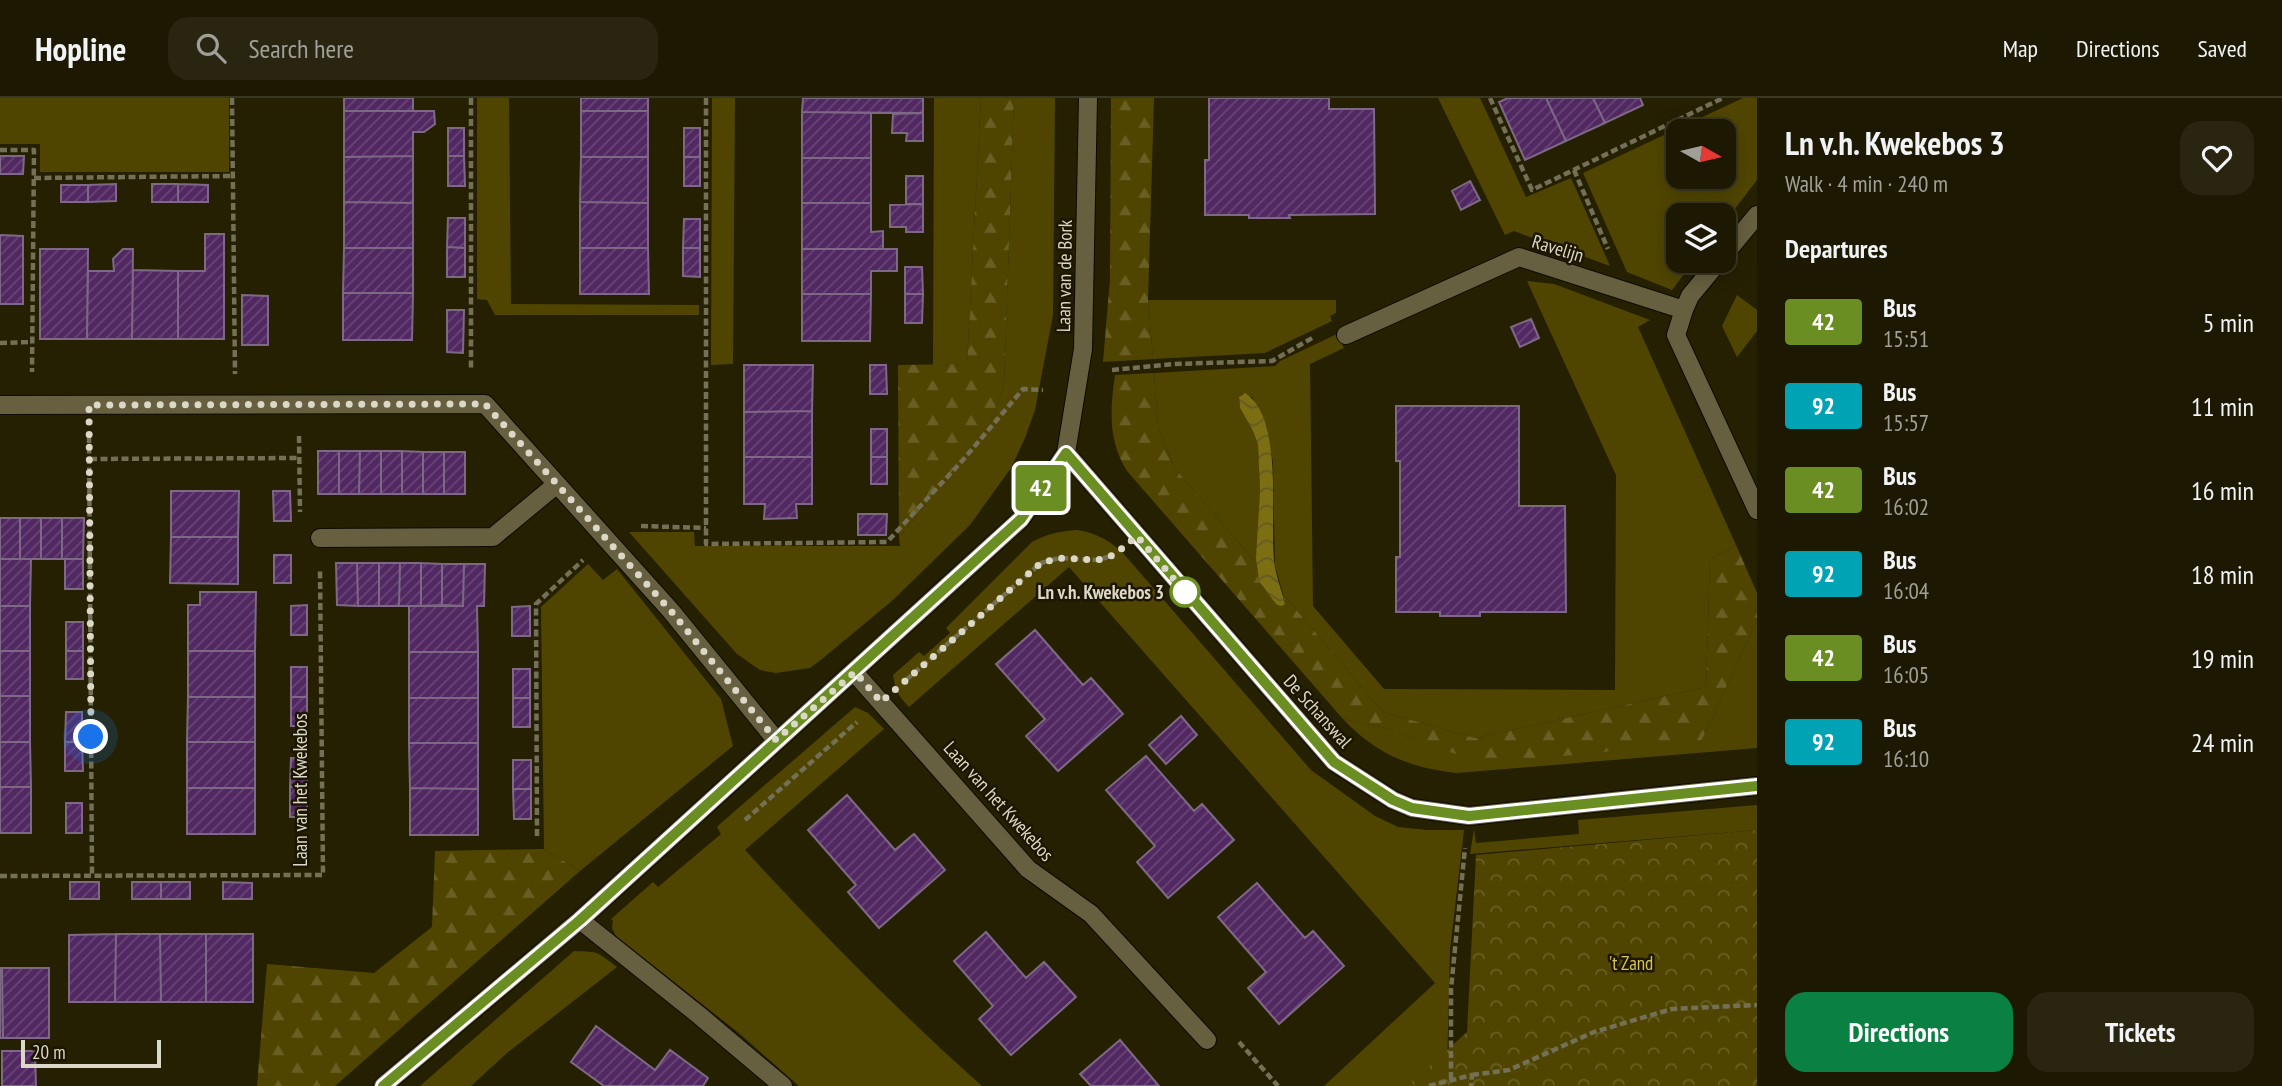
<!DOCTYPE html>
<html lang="en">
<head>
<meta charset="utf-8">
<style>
	body { margin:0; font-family:"PT Sans Narrow",sans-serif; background:#292510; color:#f1f3f6; height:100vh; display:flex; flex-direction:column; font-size:26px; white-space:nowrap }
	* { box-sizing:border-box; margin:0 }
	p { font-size:23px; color:#a0a099 }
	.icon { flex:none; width:38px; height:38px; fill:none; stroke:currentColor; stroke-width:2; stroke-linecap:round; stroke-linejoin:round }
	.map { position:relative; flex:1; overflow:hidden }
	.sheet { display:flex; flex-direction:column; background:#1c1801; width:525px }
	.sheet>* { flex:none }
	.badge { padding:0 14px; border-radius:5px; font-size:24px; line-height:46px }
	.needle { width:46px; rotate:98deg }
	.tools { position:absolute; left:1666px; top:21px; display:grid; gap:14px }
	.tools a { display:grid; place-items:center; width:70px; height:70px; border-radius:14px; background:#1c1801; box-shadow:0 4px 18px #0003,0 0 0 2px #3a3723; font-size:35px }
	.scale { position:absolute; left:21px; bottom:18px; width:140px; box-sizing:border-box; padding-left:7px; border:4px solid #dbd8c7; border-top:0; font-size:19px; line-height:24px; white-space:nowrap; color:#dbd8c7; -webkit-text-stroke:5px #1c1600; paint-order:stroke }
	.you { position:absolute; width:35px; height:35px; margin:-18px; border:5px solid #fff; border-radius:50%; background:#1a73e8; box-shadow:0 0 0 10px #1a73e833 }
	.map>.badge { position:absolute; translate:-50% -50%; box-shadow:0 0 0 4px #fff }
	h2 { padding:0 28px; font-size:26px; line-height:63px }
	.round { display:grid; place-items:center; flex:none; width:74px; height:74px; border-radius:21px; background:#292510 }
	.summary { display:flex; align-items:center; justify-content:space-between; height:119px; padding:0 28px }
	h1 { font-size:33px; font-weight:700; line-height:52px }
	.cta { display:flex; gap:14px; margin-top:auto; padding:14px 28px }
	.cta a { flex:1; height:80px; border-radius:21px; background:#0b8043; color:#fff; font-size:28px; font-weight:700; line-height:80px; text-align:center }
	.cta a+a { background:#292510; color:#f1f3f6 }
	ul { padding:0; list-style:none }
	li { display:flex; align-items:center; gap:21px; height:84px; padding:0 28px }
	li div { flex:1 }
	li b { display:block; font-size:26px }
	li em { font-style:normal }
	li .badge { min-width:77px; font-weight:700; text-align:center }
	header { display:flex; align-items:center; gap:42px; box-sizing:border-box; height:98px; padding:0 35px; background:#1c1801; border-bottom:2px solid #3a3723 }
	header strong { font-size:33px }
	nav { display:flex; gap:38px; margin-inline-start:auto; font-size:24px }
	.search { width:490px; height:63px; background:#292510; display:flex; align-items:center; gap:18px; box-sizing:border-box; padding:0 24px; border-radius:21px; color:#a0a099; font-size:26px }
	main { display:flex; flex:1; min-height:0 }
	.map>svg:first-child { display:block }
	.grass { fill:#504500; fill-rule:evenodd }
	.forest { fill:url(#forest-firs) }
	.park { fill:url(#park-crowns) }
	.water { fill:url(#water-waves) }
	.building { fill:url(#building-hatch); stroke:#7d6986; stroke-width:2 }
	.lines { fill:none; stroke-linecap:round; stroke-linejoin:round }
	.service-casing { stroke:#0d0900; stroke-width:20 }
	.minor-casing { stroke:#0d0900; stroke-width:20 }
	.path { stroke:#746f57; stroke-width:4.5; stroke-dasharray:7 3.5; stroke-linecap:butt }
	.service { stroke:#666040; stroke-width:18 }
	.minor { stroke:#666040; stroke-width:18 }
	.line-casing { stroke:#fff; stroke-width:16 }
	.line { stroke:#6b8e23; stroke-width:10 }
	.walk { stroke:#dbd8c7; stroke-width:7; stroke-dasharray:0 12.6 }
	.stop-dot { fill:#fff; stroke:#6b8e23; stroke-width:3.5 }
	.labels { text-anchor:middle; stroke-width:5; stroke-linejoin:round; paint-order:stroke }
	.street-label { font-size:19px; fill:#dbd8c7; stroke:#1c1600 }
	.stop-label { font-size:19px; font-weight:bold; fill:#dbd8c7; stroke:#1c1600; text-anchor:end }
	.park-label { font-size:19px; fill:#d8c452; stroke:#1c1600 }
</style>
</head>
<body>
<header>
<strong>Hopline</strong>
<div class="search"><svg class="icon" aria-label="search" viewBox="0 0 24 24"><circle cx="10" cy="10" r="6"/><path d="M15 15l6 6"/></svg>Search here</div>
<nav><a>Map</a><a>Directions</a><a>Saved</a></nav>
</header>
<main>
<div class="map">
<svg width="1757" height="988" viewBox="0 0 1757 988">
	<defs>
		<pattern id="forest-firs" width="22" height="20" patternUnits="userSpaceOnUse" patternTransform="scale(1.75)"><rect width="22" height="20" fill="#504500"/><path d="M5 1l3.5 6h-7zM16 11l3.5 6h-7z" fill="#695f24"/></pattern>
		<pattern id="park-crowns" width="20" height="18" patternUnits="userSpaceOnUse" patternTransform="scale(1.75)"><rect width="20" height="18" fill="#504500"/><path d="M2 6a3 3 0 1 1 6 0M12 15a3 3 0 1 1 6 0" fill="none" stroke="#695f24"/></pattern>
		<pattern id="water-waves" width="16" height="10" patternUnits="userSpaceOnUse" patternTransform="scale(1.75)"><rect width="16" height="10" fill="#7c6e13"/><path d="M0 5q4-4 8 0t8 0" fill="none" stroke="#625a25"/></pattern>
		<pattern id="building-hatch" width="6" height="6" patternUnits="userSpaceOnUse" patternTransform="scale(1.75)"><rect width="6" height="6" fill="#512861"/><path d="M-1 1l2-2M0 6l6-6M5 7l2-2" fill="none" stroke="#694676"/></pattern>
	</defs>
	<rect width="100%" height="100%" fill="#252001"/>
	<path class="grass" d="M0,0H229V74H40V46H0Z
		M477,0H509L511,206L699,207V217H495L487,202L477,201Z
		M712,0H735L733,266L711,267Z
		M934,0H981L967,266L933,267Z
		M1014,0H1055L1053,217L1035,312L1025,340L1011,370L970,427L893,502L822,561L810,570L776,575L760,572L737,556L629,434H694L695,448H900L899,439L989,328L1004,287Z
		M1438,0H1480L1526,99L1571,80L1610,168L1514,133L1505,137Z
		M1743,0H1757V82L1724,125V117H1678V163H1694L1672,192L1627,174L1583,75ZM1678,33H1724V79H1678Z
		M1527,183L1554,186L1650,222L1638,229L1736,447L1710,462L1706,589L1475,640L1383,614L1283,496L1275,468L1273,365L1267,330L1252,299L1242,296L1239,300L1240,310L1253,333L1258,347L1260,392L1257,466L1174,369L1158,329L1154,275L1275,268L1280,263L1337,236L1344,250L1310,266L1313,508L1384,591L1615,592L1616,377Z
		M1737,197L1757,212V233L1737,259L1722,228Z
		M1148,202H1336V215L1330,218L1332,223L1265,255L1153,261Z
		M1077,432C1096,435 1109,442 1123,455L1311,672L1375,718L1398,729L1427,732H1464L1450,852L1447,970L1412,988H1324L1435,885L1069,469L909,609C897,596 896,593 893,577L919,554L924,558L950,535L946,530L1032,444C1046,436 1060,433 1077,432Z
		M588,466L603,482L617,471L721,601L733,648L580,773L544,751L541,509Z
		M1757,522V650L1457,675C1410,670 1376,656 1343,621L1390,631L1417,643L1701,644Z
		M855,609L868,615L884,631L745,752C820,834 899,914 982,988H799L740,936L616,838L612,830L613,823L611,821L653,784L658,789L721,736L717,729L720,726Z
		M1757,707V732L1470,756L1474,731L1476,745L1579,736L1578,722Z
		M574,853C600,854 596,853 617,869L507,955L471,988H420Z"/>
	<path class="forest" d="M981,0H1014L1004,287L989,328L899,439L898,267L967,266Z
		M1111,0H1154L1148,202L1153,261L1103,264L1110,181Z
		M1154,275L1158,329L1174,369L1257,466L1259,483L1285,506L1283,496L1383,614L1475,640L1706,589L1710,462L1736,447L1757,495V522L1701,644L1486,666L1417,643L1390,631L1343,621L1127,373C1108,342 1110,312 1115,277Z
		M544,751L580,773L335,988H257L267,866L374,875L432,829L435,753Z"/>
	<path class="park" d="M1757,732V988H1407L1467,934L1476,757Z"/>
	<path class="water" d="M1245,295C1286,321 1268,426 1275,469C1277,481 1282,493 1285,506L1282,508L1277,507L1259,483L1256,460L1260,393L1258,347L1253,333L1240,310L1239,299Z"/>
	<path class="building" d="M344,0H413V13H344Z
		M581,0H648V13H581Z
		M803,0H923V15L802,14Z
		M1209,0H1329V11H1374L1375,116L1289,117L1290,120H1249V117H1205V62H1209Z
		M1508,0H1546L1566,43L1525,62L1499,4Z
		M1546,0H1593L1605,25L1566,43Z
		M1593,0H1640L1643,7L1605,25Z
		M344,13H434L435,26L424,34H413V58L344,59Z
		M581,13H648V59H581Z
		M802,14L871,15V60H802Z
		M923,15V43H906L907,35H892L893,16Z
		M448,30H464V58H448Z
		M684,30H700V59H684Z
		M0,58H24L23,76H0Z
		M413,58V105L344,104V59Z
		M448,58H464L465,88H448Z
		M581,59H648V105L580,104Z
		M684,59H700V88H684Z
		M802,60H871V105H802Z
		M906,78H923V106H906Z
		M1470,83L1480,102L1461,112L1452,93Z
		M116,86V103L88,104V87Z
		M152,86H178V104H152Z
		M178,86L208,87V104H178Z
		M61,87H88V104H61Z
		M344,104L413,105V150H344Z
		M580,104L648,105V150H580Z
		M802,105H871V134L883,133V151H802Z
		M923,106V134H906V129H890V107Z
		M448,120H465V150L447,149Z
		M684,121H700V150H683Z
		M205,136H224V241H178V173H205Z
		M0,137L23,138V206H0Z
		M447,149L465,150V179H447Z
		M344,150H413V195H343Z
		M580,150H648L649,196H580Z
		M683,150H700V179L683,178Z
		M40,151H88L87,241H40Z
		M123,151H133L132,241H87L88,173H114L113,161Z
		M802,151H897V173H871V196H802Z
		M905,169H922L923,196H905Z
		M133,172L178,173V241H132Z
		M343,195H413L412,242H343Z
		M802,196H871L870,243H802Z
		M905,196H923L922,225H905Z
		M242,197L268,198V247H242Z
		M447,212H464L463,255L447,254Z
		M1531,221L1539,240L1520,249L1511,229Z
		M744,267H813L812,313L744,314Z
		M870,267H886L887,296H870Z
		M1396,308H1519V408H1565L1566,514H1480V518H1440V514H1396V459H1400V363H1396Z
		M812,313V359H744V314Z
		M871,331H887V359H871Z
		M318,353H339V396H318Z
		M339,353H360L359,396H339Z
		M360,353H381V396H359Z
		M381,353H402V396H381Z
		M402,353L423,354V396H402Z
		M423,354H444V396H423Z
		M444,354H465V396H444Z
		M744,359H812V406H796L797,420L764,421L765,406H744Z
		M871,359H887V386H871Z
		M171,393H239L238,439H171Z
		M273,393H290L291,423H274Z
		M858,416H887L886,437H858Z
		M0,420H20V461H0Z
		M20,420H41V461H20Z
		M41,420H62V461H41Z
		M62,420H84L83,461H62Z
		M171,439H238V486L170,485Z
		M274,457H291V485H274Z
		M0,461H31L30,508H0Z
		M65,461H83V491H65Z
		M336,465H357L358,508L337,507Z
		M357,465H379V508H358Z
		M379,465H400L399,508H379Z
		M400,465H421V508H399Z
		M421,465L442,466V507L421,508Z
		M442,466H464L463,508L442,507Z
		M464,466H485L484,508H477L478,554H409V508H463Z
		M200,494H256L255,553H188V507H200Z
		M307,507V537H291V508Z
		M0,508H30V553H0Z
		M530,508V538H512V509Z
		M66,524H83V553H66Z
		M1035,532L1083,587L1091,580L1123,616L1058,673L1026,638L1045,621L996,566Z
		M0,553H30V598H0Z
		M66,553H83V581H66Z
		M188,553H255V599H188Z
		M409,554H478V600H409Z
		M291,569H307V599H291Z
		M513,571H530V600H513Z
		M0,598H30V644H0Z
		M188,599H255V644H187Z
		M291,599H307V628H291Z
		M409,600H478V645H409Z
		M513,600H530V629H513Z
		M66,614H82V644H65Z
		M1181,618L1197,637L1166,666L1149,647Z
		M0,644H30L31,689H0Z
		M65,644H82L83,673H65Z
		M187,644H255V690H187Z
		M409,645H478V691L410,690Z
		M1146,658L1194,713L1202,706L1234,742L1168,800L1137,764L1155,748L1106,692Z
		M291,660L307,661V689H290Z
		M513,662H531V691H513Z
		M0,689H31V735H0Z
		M290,689H307V719H290Z
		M187,690H255V736H187Z
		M410,690L478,691V737H410Z
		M513,691H531V721H514Z
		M847,697L895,752L914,736L945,772L879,830L848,794L856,787L808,732Z
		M66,705H82V735H66Z
		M70,784H99V801H70Z
		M132,784H161V801H132Z
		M161,784H190V801H161Z
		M223,784L252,785V801H223Z
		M1257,785L1305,840L1313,833L1344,868L1279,926L1248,890L1266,874L1218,819Z
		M986,834L1026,880L1044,864L1076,899L1011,957L979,921L993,908L954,863Z
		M116,836H160L161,904H115Z
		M116,836L115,904H69V837Z
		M160,836H206V904H161Z
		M206,836H253V904H206Z
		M0,870H2L3,940H0Z
		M2,870H49V940H3Z
		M596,928L655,972L670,952L708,980L703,988H604L571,964Z
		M1120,942L1159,988H1091L1080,976Z
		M2,953H35L36,988H2Z"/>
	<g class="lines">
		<defs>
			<path id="service" d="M320,440L493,439L557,386"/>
			<path id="minor" d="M1724,157L1757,117
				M1684,212L1690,198L1719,163
				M1346,237L1519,159L1684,212L1676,237L1757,412
				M0,307L485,306L671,513L776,642
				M1066,355L1334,664L1393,702L1412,710L1469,718L1757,688
				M854,574L1028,771L1091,816L1207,942
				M580,822L700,918L783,988
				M383,988L580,822L1021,421L1066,355L1083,251L1088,0"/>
		</defs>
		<use href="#service" class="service-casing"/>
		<use href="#minor" class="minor-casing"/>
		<path class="path" d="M232,0L235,276
			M471,0V272
			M706,0V446L887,444L963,362L1023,291L1043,292
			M1490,0L1532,92L1723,0
			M0,52H34L32,274
			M1574,72L1608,151
			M34,80L232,78
			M0,245L32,244
			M1112,272L1174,266L1272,263L1314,239
			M89,338L92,778
			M299,338L300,414
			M90,361L299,360
			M641,428L706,430
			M906,582L1041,465L1059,460L1098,462L1111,458
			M745,722L857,624
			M537,738L536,506L583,462
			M0,778L323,777L320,472
			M1239,944L1278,988
			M1472,977L1509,972L1594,934L1672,911L1757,907
			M1451,981V891L1465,750
			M1429,988L1472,977L1471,988"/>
		<use href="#service" class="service"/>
		<use href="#minor" class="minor"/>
	</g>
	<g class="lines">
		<defs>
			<path id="line" d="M383,988L580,822L1021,421L1066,355L1334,664L1393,702L1412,710L1469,718L1757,688"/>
		</defs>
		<use href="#line" class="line-casing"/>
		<use href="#line" class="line"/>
		<path class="walk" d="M91,639L89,307L485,306L671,513L776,642L855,574L881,604L1041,465L1059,460L1098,462L1114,457L1137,438L1185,494"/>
	</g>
	<circle class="stop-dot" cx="1185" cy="494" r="14"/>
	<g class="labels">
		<g class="street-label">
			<text transform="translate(1558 150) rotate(17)" y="7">Ravelijn</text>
			<text transform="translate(1064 178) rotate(-89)" y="7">Laan van de Bork</text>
			<text transform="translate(1318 613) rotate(48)" y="7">De Schanswal</text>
			<text transform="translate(300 692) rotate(-90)" y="7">Laan van het Kwekebos</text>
			<text transform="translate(999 703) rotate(48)" y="7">Laan van het Kwekebos</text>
		</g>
		<g class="stop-label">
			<text x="1164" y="501">Ln v.h. Kwekebos 3</text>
		</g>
		<g class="park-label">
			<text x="1631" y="872">'t Zand</text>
		</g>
	</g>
</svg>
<div class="tools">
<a><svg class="needle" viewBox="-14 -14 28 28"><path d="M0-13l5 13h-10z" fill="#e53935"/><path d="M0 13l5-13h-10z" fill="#a0a099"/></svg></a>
<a><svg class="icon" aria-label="layers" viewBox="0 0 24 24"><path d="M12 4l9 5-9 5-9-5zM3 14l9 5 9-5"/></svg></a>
</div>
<div class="scale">20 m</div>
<div class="you" style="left:91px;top:639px"></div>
<b class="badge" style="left:1041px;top:390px;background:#6b8e23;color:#fff">42</b>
</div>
<section class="sheet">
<div class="summary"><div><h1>Ln v.h. Kwekebos 3</h1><p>Walk · 4 min · 240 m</p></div><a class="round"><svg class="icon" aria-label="heart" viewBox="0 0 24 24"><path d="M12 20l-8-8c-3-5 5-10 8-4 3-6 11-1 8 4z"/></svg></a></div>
<h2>Departures</h2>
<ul>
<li><span class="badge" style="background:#6b8e23;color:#fff">42</span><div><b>Bus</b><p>15:51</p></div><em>5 min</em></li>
<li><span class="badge" style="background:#00a3b4;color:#fff">92</span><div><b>Bus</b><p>15:57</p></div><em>11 min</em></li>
<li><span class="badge" style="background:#6b8e23;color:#fff">42</span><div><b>Bus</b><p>16:02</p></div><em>16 min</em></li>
<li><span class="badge" style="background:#00a3b4;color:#fff">92</span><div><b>Bus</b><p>16:04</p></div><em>18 min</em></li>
<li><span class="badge" style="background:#6b8e23;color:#fff">42</span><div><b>Bus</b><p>16:05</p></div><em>19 min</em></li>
<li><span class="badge" style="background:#00a3b4;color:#fff">92</span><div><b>Bus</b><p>16:10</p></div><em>24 min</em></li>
</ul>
<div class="cta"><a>Directions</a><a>Tickets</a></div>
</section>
</main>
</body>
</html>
